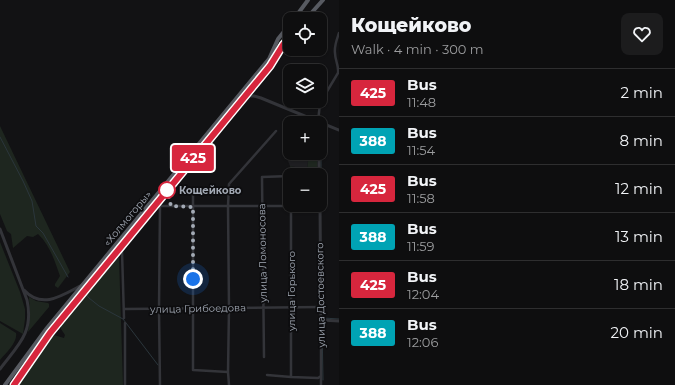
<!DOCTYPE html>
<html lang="en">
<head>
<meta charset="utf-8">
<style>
	body { margin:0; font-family:Montserrat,sans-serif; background:#1c1c1d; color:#f1f3f6; height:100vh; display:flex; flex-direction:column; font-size:15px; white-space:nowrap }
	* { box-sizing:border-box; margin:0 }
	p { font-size:13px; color:#9b9c9e }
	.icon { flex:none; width:22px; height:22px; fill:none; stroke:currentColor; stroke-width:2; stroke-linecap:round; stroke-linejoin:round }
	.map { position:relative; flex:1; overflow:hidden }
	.panel { display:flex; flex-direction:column; background:#0e0e0f; width:336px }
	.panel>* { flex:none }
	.badge { padding:0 8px; border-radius:3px; font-size:14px; line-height:26px }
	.fabs { position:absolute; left:283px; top:12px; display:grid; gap:8px }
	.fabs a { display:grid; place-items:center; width:44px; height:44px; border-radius:8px; background:#0e0e0f; box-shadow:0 1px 3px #0004,0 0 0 1px #2e2e2f; font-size:20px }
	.you { position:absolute; width:20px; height:20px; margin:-10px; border:3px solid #fff; border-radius:50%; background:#1a73e8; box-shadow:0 0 0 6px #1a73e833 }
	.map>.badge { position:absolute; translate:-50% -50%; box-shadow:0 0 0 2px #fff }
	.round { display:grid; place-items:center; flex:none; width:42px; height:42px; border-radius:8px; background:#1c1c1d }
	.head { display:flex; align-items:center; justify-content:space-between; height:68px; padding:0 12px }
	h1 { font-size:19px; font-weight:800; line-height:30px }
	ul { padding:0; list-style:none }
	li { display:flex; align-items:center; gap:12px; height:48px; padding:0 12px; border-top:1px solid #2e2e2f }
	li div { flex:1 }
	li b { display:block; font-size:15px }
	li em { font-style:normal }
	li .badge { min-width:44px; font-weight:700; text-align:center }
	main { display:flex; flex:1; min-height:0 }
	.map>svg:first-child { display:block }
	.built { fill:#1e1e21 }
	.green { fill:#1e261f }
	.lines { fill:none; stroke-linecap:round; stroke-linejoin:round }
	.stream { stroke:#2b363c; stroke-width:1 }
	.minor { stroke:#333439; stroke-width:2.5 }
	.tertiary { stroke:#333439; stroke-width:3 }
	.trunk { stroke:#575a61; stroke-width:4 }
	.line-casing { stroke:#fff; stroke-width:9 }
	.line { stroke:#d7263d; stroke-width:6 }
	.walk { stroke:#a3aab5; stroke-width:4; stroke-dasharray:0 7.2 }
	.stop-dot { fill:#fff; stroke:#d7263d; stroke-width:2 }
	.labels { text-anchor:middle; stroke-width:3.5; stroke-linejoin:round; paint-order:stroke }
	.stop-label { font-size:10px; font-weight:bold; fill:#a3aab5; stroke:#0d0d0f; text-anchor:start }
	.street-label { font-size:10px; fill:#a3aab5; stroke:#0d0d0f }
</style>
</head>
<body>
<main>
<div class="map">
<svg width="339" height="385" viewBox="0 0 339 385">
	<rect width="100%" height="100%" fill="#121214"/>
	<path class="built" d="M291,153H309L307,170L290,166L288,161Z"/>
	<path class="green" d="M0,126L70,272L58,288L55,286V284L60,276C55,262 50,245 38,234L33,237L27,236L13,248L11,234L7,231L0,214Z
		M309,153H317V172L294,175L290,166L307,170Z
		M0,242L20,292L25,309V319L23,334L0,321Z
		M119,257L123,385H18L41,349L54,335L64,338L65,335L61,329V322L76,304L80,303L81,298L105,270Z
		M29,297L36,301L48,303L49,304V307L28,332L30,312L29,299Z
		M0,323L16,333C18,342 6,353 0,360Z"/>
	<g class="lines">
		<path class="stream" d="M0,137L23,181L32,201L36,226L43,233L68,277
			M321,151V204
			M85,293L89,298L99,306L123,319L158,365
			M322,304L323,318L339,319
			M323,380L322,325L323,324"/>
		<path class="minor" d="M318,122L320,103L338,73C339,66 335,60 335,53C334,46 337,39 339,33
			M298,175L319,173
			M193,192V370L228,372
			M122,251L124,318
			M124,309L321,307
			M321,320V385
			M125,323V385
			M264,357L262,177L290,176
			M267,375L291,377L318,378L321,376
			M291,377V205
			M160,385L159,309L160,206H320
			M229,385L228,372L229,308L228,206L229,184L276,131"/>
		<path class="tertiary" d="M246,96H254L261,98L339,130
			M319,153V175
			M320,205L321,320L339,321
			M0,229L27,300C34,333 18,345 0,369
			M24,290C42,310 63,295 82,285"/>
		<path class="trunk" d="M294,19L308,0
			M306,19L323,0
			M5,385L47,328L269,59L278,39L290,24
			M14,385L50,333L251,89L269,66L283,45L290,37"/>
	</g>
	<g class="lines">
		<defs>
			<path id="line" d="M14,385L50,333L251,89L270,66L283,45L290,37"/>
		</defs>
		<use href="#line" class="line-casing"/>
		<use href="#line" class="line"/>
		<path class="walk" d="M167,190L171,206L193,207V279"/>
	</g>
	<circle class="stop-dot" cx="167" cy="190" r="8"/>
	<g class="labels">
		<g class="stop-label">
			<text x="179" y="194">Кощейково</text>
		</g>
		<g class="street-label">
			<text transform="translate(127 218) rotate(-50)" y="4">«Холмогоры»</text>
			<text transform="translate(262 253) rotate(-91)" y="4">улица Ломоносова</text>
			<text transform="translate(291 291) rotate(-90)" y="4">улица Горького</text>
			<text transform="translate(320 295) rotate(-91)" y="4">улица Достоевского</text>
			<text transform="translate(198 308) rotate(-1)" y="4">улица Грибоедова</text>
		</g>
	</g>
</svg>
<div class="fabs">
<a><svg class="icon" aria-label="locate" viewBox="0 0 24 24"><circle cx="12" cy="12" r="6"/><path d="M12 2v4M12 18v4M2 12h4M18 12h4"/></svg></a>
<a><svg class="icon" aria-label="layers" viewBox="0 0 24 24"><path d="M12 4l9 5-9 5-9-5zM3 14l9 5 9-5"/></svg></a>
<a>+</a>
<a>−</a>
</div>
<div class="you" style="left:193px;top:279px"></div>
<b class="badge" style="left:193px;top:158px;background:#d7263d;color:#fff">425</b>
</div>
<section class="panel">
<div class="head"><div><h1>Кощейково</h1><p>Walk · 4 min · 300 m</p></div><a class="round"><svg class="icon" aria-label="heart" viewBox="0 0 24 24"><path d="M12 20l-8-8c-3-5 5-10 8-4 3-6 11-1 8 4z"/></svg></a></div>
<ul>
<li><span class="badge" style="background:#d7263d;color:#fff">425</span><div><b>Bus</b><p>11:48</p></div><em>2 min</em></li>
<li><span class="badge" style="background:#00a3b4;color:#fff">388</span><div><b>Bus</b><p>11:54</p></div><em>8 min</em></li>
<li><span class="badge" style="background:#d7263d;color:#fff">425</span><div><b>Bus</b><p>11:58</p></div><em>12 min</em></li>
<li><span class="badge" style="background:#00a3b4;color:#fff">388</span><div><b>Bus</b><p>11:59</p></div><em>13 min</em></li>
<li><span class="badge" style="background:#d7263d;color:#fff">425</span><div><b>Bus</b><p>12:04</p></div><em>18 min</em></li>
<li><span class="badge" style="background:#00a3b4;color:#fff">388</span><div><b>Bus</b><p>12:06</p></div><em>20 min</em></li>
</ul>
</section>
</main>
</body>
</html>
